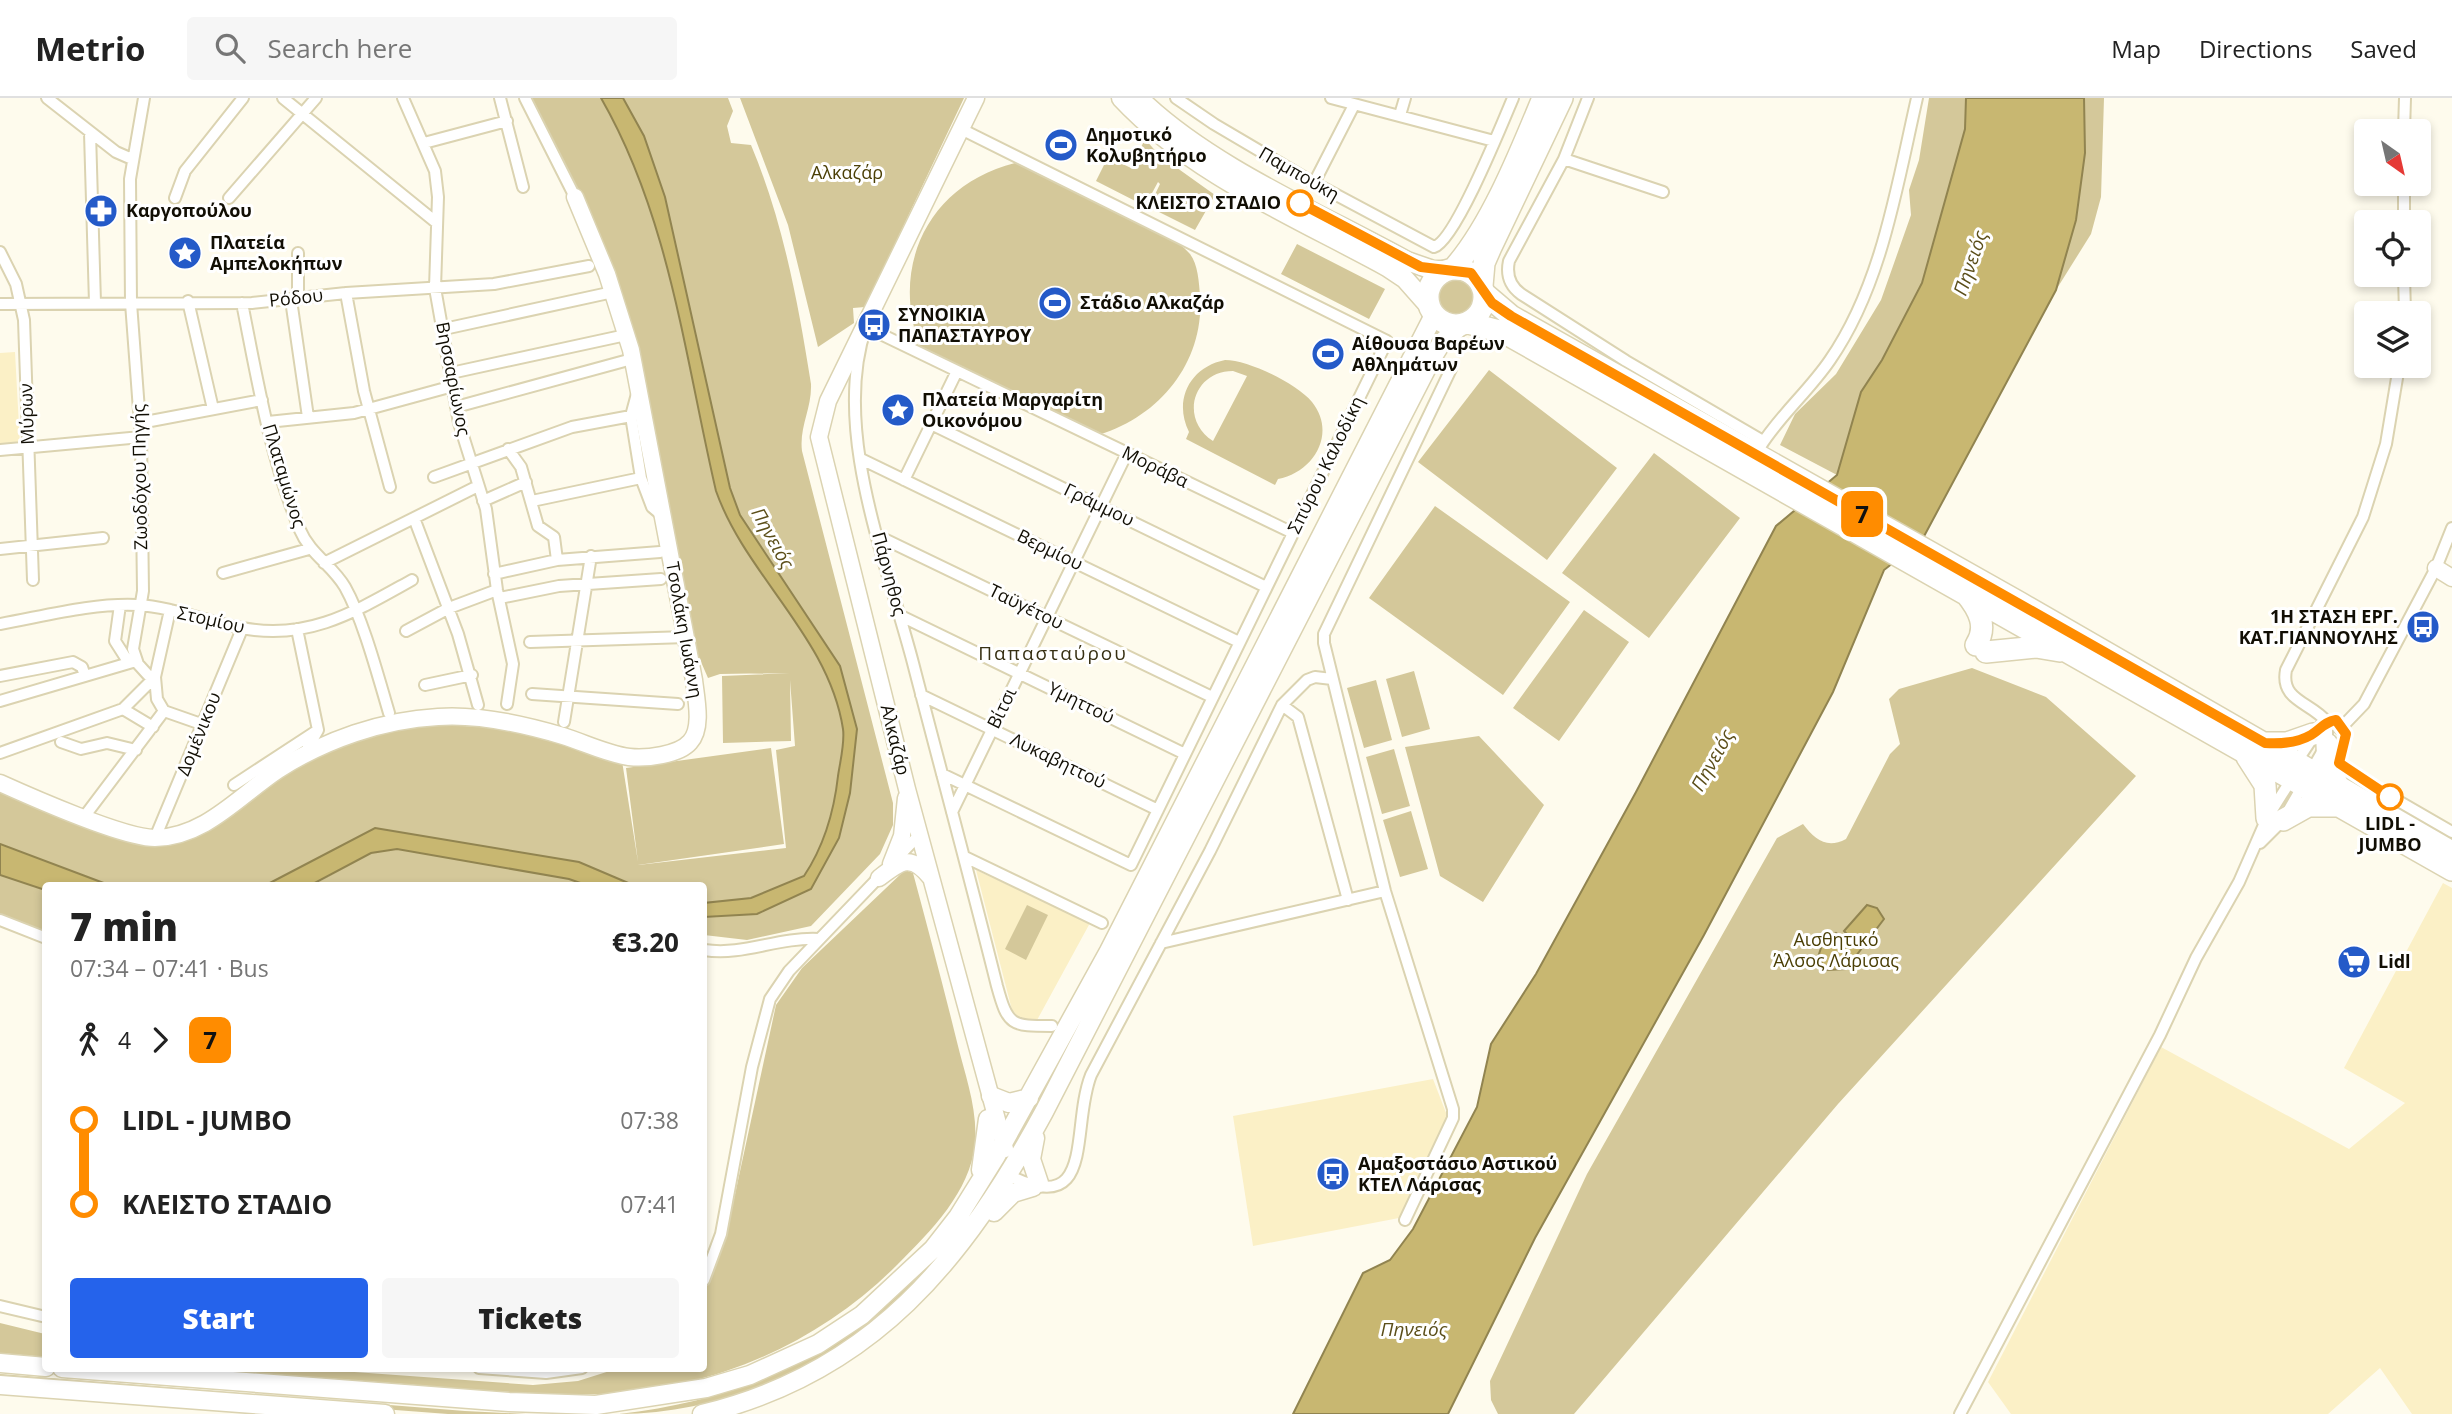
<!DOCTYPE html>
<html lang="en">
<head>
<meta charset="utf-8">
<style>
	body { margin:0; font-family:"Open Sans",sans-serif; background:#f6f6f6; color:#222; height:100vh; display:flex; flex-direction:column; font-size:26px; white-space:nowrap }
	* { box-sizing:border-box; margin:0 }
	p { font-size:23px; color:#767676 }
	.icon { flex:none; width:38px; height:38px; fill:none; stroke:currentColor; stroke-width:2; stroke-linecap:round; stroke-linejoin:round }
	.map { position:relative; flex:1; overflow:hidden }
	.details { position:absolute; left:42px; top:784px; width:665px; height:490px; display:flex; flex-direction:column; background:#fff; border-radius:7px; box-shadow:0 4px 10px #0003 }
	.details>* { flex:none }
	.badge { padding:0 14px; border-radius:10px; font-size:24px; line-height:46px }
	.needle { width:46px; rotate:146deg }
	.buttons { position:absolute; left:2354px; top:21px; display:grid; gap:14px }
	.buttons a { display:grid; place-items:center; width:77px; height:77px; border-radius:7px; background:#fff; box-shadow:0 4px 10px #0003; font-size:35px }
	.map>.badge { position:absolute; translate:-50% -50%; box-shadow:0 0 0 4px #fff }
	.legs { display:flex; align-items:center; gap:10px; height:77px; padding:0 28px; font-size:23px }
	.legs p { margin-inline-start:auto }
	.overview { display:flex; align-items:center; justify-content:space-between; height:119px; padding:0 28px }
	h1 { font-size:38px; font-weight:800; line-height:52px }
	.cta { display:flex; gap:14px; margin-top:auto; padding:14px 28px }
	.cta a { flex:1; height:80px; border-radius:7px; background:#2563eb; color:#fff; font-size:28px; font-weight:800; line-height:80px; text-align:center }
	.cta a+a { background:#f6f6f6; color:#222 }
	ul { padding:0 28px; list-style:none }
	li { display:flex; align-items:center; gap:24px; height:84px; font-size:26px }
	li i { display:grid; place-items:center; width:10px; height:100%; margin:0 9px; background:currentColor }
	li i::after { content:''; width:18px; height:18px; margin:-9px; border:5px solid; border-radius:50%; background:#fff }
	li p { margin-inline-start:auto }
	li:first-child i { background:linear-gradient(#0000 50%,currentColor 0) }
	li:last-child i { background:linear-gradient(currentColor 50%,#0000 0) }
	header { display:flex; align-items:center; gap:42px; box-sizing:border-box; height:98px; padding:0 35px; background:#fff; border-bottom:2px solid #e0e0e0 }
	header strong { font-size:33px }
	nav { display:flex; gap:38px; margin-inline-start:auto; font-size:24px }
	.search { width:490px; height:63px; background:#f6f6f6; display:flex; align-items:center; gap:18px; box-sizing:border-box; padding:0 24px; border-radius:7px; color:#767676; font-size:26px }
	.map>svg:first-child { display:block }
	.built { fill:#fbf0c6 }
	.green { fill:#d4c89a; fill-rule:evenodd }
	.water { fill:#c8b771; stroke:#918450; stroke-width:2 }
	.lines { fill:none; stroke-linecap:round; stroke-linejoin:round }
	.street-casing { stroke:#dbd3b1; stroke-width:14 }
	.secondary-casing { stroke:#dbd3b1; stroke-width:19 }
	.primary-casing { stroke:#dbd3b1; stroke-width:21 }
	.highway-casing { stroke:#dbd3b1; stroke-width:24 }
	.street { stroke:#fff; stroke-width:10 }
	.secondary { stroke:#fff; stroke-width:16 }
	.primary { stroke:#fff; stroke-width:18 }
	.highway { stroke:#fff; stroke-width:21 }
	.line-1-casing { stroke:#fff; stroke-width:16 }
	.line-1 { stroke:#ff8c00; stroke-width:10 }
	.stop-1-dot { fill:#fff; stroke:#ff8c00; stroke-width:3.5 }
	.labels { text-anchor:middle; stroke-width:6; stroke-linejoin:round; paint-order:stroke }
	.poi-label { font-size:18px; font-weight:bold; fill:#110e04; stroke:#fff; text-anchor:start }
	.park-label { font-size:18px; fill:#4b3f05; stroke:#fff }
	.street-label { font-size:18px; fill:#110e04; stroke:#fff }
	.stop-label { font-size:18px; font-weight:bold; fill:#110e04; stroke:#fff; text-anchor:end }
	.water-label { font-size:19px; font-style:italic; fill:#5b4e19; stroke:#fff }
	.neighbourhood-label { font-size:19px; letter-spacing:2px; fill:#373013; stroke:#fff }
</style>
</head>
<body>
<header>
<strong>Metrio</strong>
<div class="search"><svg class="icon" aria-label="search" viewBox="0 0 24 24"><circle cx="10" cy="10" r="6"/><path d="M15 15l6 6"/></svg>Search here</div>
<nav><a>Map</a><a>Directions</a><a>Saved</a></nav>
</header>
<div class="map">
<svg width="2452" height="1316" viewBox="0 0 2452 1316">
	<rect width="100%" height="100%" fill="#fefbed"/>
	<path class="built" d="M15,254L20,347L0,349V255Z
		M976,772L1090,825L1036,924L1022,923L1012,912Z
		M2443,785L2452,790V1316H2412L2380,1270L2328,1316H2011L1988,1284L2161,949L2349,1051L2405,1005L2344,970Z
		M1433,981L1448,1020L1399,1120L1253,1148L1233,1018Z"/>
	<path class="green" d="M530,0H601C670,120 685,260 716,393C746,478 830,539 843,631C845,645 840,664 838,678C834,714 823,748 804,779L751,800L704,805V788L633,787L579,764L375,730L266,787H109L0,746V688L161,743L290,671L344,646L395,631L440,627L509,630L622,663L638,764L626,670L771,650L784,746L638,767L786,750L776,652L795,648L790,582L791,643L723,645L722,578L790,575L720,576L708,580L698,557L638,267Z
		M623,0H728L733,13L727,28L731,45L751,47C783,123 798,204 811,286C812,310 799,329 802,353L893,705V727L880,756L811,828L747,842L704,837V819L757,816L811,791L839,740L850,695L857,631L840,568L740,417L730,390L665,99L644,38Z
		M740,0H964L865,209L853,210L854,225L818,249L788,127Z
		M1929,0H1966L1965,31L1922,185L1882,262L1861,294L1837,377L1780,347L1795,316L1836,276L1881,202L1911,117L1909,92L1919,62Z
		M2084,0H2104L2101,99L2091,136L2056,192C2076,123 2085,72 2084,0Z
		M1145,41L1159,57L1215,97L1195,132L1149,109L1160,86L1158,84L1145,108L1096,83L1108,59L1131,70Z
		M1015,65C1054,83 1092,102 1130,121C1150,131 1176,139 1190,156C1198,166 1199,185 1200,197C1205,265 1158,321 1094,338L922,254C888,171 927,87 1015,65Z
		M1297,146L1385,191L1369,221L1281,176Z
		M1436 200a19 19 0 1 1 38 0a19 19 0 1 1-38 0Z
		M1225,262C1249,262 1297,286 1312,304C1337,335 1314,374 1278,381L1275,387L1186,341L1189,334C1173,302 1190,269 1225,262ZM1233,273L1247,278L1213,343C1179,321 1193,273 1233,273Z
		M1489,272L1617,370L1547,462L1418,364Z
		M1654,355L1740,420L1649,540L1562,475Z
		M1435,408L1570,504L1503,597L1369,500Z
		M1584,512L1629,544L1559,643L1513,610Z
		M1972,570L2046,599L2136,678L1838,1006L1574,1316H1498L1491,1302L1490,1283L1587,1076L1777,740L1803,726C1815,742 1827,751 1846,741L1890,656L1900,646L1889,601L1899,591Z
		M1414,573L1430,631L1402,639L1386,581Z
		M1376,582L1392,642L1364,650L1347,590Z
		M1479,638L1544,707L1483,804L1440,778L1405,649Z
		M1394,651L1410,708L1382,716L1366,659Z
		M1411,713L1428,771L1400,779L1383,722Z
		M397,751L569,781L586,787C567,787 523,782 508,788H311L371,755Z
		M905,772L913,775C928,831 943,887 957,944C965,977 978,1011 975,1046C970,1094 931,1133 898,1166C820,1245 714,1291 603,1296C549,1298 494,1293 441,1289C361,1283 282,1277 203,1271H313L533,1287L578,1283L616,1271L704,1270V1194L726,1138L776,907L802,870Z
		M0,777L45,792V833L0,816Z
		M1027,807L1048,817L1026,862L1005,851Z
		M933,1160L937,1163C917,1183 898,1206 876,1223C802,1279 712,1316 619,1316C747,1301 845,1256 933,1160Z
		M0,1225L45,1236V1259L0,1255Z
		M0,1276L465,1313L526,1316H448L0,1282Z"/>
	<path class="water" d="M601,0H623L644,38L665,99L730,390L740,417L840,568L857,631L850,695L839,740L811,791L757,816L704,819V805L751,800L804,778C824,748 834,714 838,678C840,664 845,645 843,631C829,539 746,478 716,393C685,260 670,120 601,0Z
		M1966,0H2084L2085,55L2076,122L2056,192L1922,442L1884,472L1833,594L1704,837L1535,1140L1448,1316H1293L1363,1175L1390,1162L1413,1131L1477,1009L1491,946L1536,876L1636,694L1776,428L1837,377L1861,294L1882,262L1922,185L1965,31Z
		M375,730L579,764L633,787H586L569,781L397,751L371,755L311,787H266Z
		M0,746L109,787L46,788L45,792L0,777Z
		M1867,807L1877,810L1884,821L1846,871L1826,872L1818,859L1823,844L1836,835L1839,837L1836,844L1841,847L1848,837L1844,833Z"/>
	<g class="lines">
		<defs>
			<path id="street" d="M47,0L116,54L132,61
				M283,0L437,125
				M403,0L435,73L438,99L435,190L459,325L486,411L497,492L513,566L507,606
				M500,0L523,89
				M525,0L575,99
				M1176,0L1214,26L1314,85L1434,149C1455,143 1502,26 1513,0
				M1331,0L1494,43
				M1588,0L1564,61L1509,163C1506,177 1510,188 1521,196L1626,263L1763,343
				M1400,17L1405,0
				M2404,33L2405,0
				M90,35L95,205
				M424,45L507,23
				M1564,61L1663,94
				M1314,85L1354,7
				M175,100L185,73L243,0
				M229,100L316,0
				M2404,124V86
				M0,154L16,186L24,222L33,482
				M298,155V201
				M2404,177L2405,215
				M346,195L364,293L390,389
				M291,202L308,319
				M188,203L213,311
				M242,205C257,280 270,360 300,432C310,456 332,467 345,489C363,521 378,578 389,615
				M0,206L252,205L346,195L494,186L589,168
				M444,231L613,194
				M451,275L626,237
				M638,292L631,318L641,380
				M456,309L632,261
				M268,324L354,315L453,288
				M140,325L262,302
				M931,326L1266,489
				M1760,349C1780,317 1809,293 1830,262C1882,187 1897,87 1917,0
				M508,351L521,369L538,428L554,439L557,462
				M0,352L141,339
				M861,361L1239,544
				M434,379L572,329L631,318
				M904,382L957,273
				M483,403L526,384
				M532,403L641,380L652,409L664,419
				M414,420L458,536L478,607
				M878,438L1212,599
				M0,451L103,440
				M324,465L478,388
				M223,475L309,451
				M494,476L557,462L660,454
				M500,500L559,488L661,481
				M120,507L115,543L129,565
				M901,518L1185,656
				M0,526C45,518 92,505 137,507C173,509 207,524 242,530C309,543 356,513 412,482
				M297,531L318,632L305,655
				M406,533L449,510L497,492
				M530,544L687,539
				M0,578L73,564L82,569L85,578
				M425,587L472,577
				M532,596L678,606
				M921,597L1158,712
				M0,603L136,563
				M1282,607L1298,619L1348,802
				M123,611L153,629
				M164,613L204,627
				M564,624L591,458
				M2340,631L2364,606L2436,470L2452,430
				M61,644L81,651L107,645L136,652
				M2327,646V624C2311,604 2280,603 2286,572L2363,419L2386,346L2399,268
				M0,655L123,611L155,579L170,512
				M942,676L1131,767L1387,243L961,31
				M234,687L318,632
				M952,714L1127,355
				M84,719L164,613L157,601L155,579L148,577L138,566L133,551L143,493L141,339L131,205L130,81L144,0
				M155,740L242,531
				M2260,745L2283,722L2325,649
				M965,759L1102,825
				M897,760L920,736
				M0,822L46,840
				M1161,845L1385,793
				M704,852C745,858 776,839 819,841
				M1052,928C1011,928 1008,928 997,888C970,780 941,673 913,565C887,465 831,331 866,229L1293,435
				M1008,1077C1097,1122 1070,1030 1091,977L1210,753L1282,607L1307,582L1315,579L1332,581
				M1405,1122L1453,1020V1011L1385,793L1324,545V536L1451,271
				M704,1182L721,1136L752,969L770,901L789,873L882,776
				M0,1208L46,1219
				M479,1270L546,1275L582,1270
				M1960,1316L2160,937L2196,860L2239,784L2267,720L2291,682L2301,657L2321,627L2336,622L2346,636L2339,665L2343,671L2452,734"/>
			<path id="secondary" d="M976,0L828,303L819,339L907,691L1005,1051
				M2436,470L2452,480
				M0,685C31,699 124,740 155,740C205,739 239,698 278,672C325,642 382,622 438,619C478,616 526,627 563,638C585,645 607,656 629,659C646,661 679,657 690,644C703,630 696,600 694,582L631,252L607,176L575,99
				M891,766L902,738L906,700
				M879,780C901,763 911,755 931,780"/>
			<path id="primary" d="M1121,0C1193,77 1296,119 1387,169L1405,181L1428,207
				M1139,0C1208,68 1322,116 1407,163L1433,172H1448
				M991,998L1009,1005L1029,1000
				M1035,1040L1031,1061L1039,1085
				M981,1072L988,1021
				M994,1114L1013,1095L1033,1089
				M0,1265L46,1269
				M62,1270L509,1304L596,1307L706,1290L750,1277L818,1246L862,1217L933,1151L958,1119L996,1058L1109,853L1434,217
				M0,1287L385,1316
				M702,1316C873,1275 964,1161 1044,1014L1432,260L1442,244L1462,227"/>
			<path id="highway" d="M1428 199a28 28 0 1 1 56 0a28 28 0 1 1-56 0Z
				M1453,171C1491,129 1521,53 1543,0
				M1482,188L1484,165L1491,149L1562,0
				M1484,195L1511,218L2020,505L2452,754
				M1468,225L1503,234L2452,772
				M1966,496C1979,512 1988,529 1976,547
				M1986,554L2036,549L2060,553
				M2265,645H2287L2313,636
				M2327,646L2328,668L2340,691
				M2247,659L2265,687L2267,720
				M2283,722L2308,708H2336"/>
		</defs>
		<use href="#street" class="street-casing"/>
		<use href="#secondary" class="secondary-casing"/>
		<use href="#primary" class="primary-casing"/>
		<use href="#highway" class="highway-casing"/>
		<use href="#street" class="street"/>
		<use href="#secondary" class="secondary"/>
		<use href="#primary" class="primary"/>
		<use href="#highway" class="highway"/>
	</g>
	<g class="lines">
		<defs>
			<path id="line-1" d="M1300,105L1421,169L1471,175L1492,205L1511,218L2265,645C2280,646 2297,645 2311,637C2321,631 2324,624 2336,622L2346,636L2339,665L2390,699"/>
		</defs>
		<use href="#line-1" class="line-1-casing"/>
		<use href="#line-1" class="line-1"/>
	</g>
	<defs>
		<symbol id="stadium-disc" viewBox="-11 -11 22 22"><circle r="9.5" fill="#245ac8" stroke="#fff"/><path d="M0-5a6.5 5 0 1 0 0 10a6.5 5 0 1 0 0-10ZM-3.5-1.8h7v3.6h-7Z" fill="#fff"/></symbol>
		<symbol id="pharmacy-disc" viewBox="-11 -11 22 22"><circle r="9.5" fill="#245ac8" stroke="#fff"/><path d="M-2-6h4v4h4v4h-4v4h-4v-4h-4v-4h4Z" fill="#fff"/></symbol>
		<symbol id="sight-disc" viewBox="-11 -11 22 22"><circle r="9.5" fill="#245ac8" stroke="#fff"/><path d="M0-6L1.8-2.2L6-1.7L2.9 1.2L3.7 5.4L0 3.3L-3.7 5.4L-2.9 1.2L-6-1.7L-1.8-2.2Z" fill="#fff"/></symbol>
		<symbol id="bus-disc" viewBox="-11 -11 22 22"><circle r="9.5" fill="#245ac8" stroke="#fff"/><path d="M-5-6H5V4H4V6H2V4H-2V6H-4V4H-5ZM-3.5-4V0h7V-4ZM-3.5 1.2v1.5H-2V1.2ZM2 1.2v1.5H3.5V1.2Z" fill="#fff"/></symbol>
		<symbol id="supermarket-disc" viewBox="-11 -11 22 22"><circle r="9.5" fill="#245ac8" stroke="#fff"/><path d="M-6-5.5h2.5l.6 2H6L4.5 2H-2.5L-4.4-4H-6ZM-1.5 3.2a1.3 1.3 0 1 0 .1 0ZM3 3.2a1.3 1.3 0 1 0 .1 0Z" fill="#fff"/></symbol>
	</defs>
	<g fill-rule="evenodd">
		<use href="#stadium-disc" x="1042" y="28" width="38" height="38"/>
		<use href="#pharmacy-disc" x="82" y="94" width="38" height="38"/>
		<use href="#sight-disc" x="166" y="136" width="38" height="38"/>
		<use href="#stadium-disc" x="1036" y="186" width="38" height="38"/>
		<use href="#bus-disc" x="855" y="208" width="38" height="38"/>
		<use href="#stadium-disc" x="1309" y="237" width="38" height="38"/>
		<use href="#sight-disc" x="879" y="293" width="38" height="38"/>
		<use href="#bus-disc" x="2404" y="510" width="38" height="38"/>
		<use href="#supermarket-disc" x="2335" y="845" width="38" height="38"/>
		<use href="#bus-disc" x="1314" y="1057" width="38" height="38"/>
	</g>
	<g class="stop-1-dot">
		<circle cx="1300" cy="105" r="12"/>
		<circle cx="2390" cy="699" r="12"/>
	</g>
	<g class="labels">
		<g class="poi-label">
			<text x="1086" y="43">Δημοτικό<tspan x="1086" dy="21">Κολυβητήριο</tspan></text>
			<text x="126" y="119">Καργοπούλου</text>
			<text x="210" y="151">Πλατεία<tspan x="210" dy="21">Αμπελοκήπων</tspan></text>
			<text x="1080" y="211">Στάδιο Αλκαζάρ</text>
			<text x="898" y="223">ΣΥΝΟΙΚΙΑ<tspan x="898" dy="21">ΠΑΠΑΣΤΑΥΡΟΥ</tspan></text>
			<text x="1352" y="252">Αίθουσα Βαρέων<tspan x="1352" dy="21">Αθλημάτων</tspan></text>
			<text x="922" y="308">Πλατεία Μαργαρίτη<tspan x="922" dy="21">Οικονόμου</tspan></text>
			<text x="2398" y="525" text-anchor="end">1Η ΣΤΑΣΗ ΕΡΓ.<tspan x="2398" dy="21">ΚΑΤ.ΓΙΑΝΝΟΥΛΗΣ</tspan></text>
			<text x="2378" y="870">Lidl</text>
			<text x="1358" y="1072">Αμαξοστάσιο Αστικού<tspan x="1358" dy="21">ΚΤΕΛ Λάρισας</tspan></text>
		</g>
		<g class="park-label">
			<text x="847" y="81">Αλκαζάρ</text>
			<text x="1836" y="848">Αισθητικό<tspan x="1836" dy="21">Άλσος Λάρισας</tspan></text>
		</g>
		<g class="street-label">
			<text transform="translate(1299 76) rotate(30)" y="6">Παμπούκη</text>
			<text transform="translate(296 200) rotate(-6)" y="6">Ρόδου</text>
			<text transform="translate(453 281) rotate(79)" y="6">Βησσαρίωνος</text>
			<text transform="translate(27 316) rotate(-92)" y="6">Μύρων</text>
			<text transform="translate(1326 367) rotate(-64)" y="6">Σπύρου Καλοδίκη</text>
			<text transform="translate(1155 369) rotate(26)" y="6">Μοράβα</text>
			<text transform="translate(284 378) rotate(73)" y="6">Πλαταμώνος</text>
			<text transform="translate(140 379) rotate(-91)" y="6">Ζωοδόχου Πηγής</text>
			<text transform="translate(1099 407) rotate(26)" y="6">Γράμμου</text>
			<text transform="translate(1050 452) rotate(26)" y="6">Βερμίου</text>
			<text transform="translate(889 476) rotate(75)" y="6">Πάρνηθος</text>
			<text transform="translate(1026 509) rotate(26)" y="6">Ταϋγέτου</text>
			<text transform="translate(211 522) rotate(13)" y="6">Στομίου</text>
			<text transform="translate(684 532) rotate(80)" y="6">Τσολάκη Ιωάννη</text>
			<text transform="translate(1081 605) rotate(26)" y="6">Υμηττού</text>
			<text transform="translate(1002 610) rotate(-64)" y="6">Βίτσι</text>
			<text transform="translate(199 636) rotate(-68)" y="6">Δομένικου</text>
			<text transform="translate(895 642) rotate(76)" y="6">Αλκαζάρ</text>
			<text transform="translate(1058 663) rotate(26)" y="6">Λυκαβηττού</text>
		</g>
		<g class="stop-label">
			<text x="1281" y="111">ΚΛΕΙΣΤΟ ΣΤΑΔΙΟ</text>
			<text x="2390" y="732" text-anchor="middle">LIDL -<tspan x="2390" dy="21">JUMBO</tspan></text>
		</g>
		<g class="water-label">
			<text transform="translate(1970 165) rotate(-71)" y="7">Πηνειός</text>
			<text transform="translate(773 440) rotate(61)" y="7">Πηνειός</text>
			<text transform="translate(1712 662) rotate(-61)" y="7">Πηνειός</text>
			<text x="1414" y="1238">Πηνειός</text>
		</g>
		<g class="neighbourhood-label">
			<text x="1053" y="562">Παπασταύρου</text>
		</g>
	</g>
</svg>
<div class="buttons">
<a><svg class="needle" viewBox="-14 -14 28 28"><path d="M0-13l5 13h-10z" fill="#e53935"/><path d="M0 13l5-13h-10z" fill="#767676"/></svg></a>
<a><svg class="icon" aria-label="locate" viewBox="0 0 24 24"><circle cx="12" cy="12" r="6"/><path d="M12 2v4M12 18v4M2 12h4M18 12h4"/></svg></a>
<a><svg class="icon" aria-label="layers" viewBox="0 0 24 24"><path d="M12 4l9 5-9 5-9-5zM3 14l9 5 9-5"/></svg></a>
</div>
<b class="badge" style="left:1862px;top:416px;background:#ff8c00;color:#111">7</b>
<section class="details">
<div class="overview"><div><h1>7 min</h1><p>07:34 – 07:41 · Bus</p></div><b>€3.20</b></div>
<div class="legs"><svg class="icon" aria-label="walk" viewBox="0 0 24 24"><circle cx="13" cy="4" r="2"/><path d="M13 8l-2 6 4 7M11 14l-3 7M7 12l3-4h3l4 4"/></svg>4<svg class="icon" aria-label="forward" viewBox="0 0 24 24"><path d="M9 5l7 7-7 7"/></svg><b class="badge" style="background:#ff8c00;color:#111">7</b></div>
<ul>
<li><i style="color:#ff8c00"></i><b>LIDL - JUMBO</b><p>07:38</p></li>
<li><i style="color:#ff8c00"></i><b>ΚΛΕΙΣΤΟ ΣΤΑΔΙΟ</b><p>07:41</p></li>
</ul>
<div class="cta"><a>Start</a><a>Tickets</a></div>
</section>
</div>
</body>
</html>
